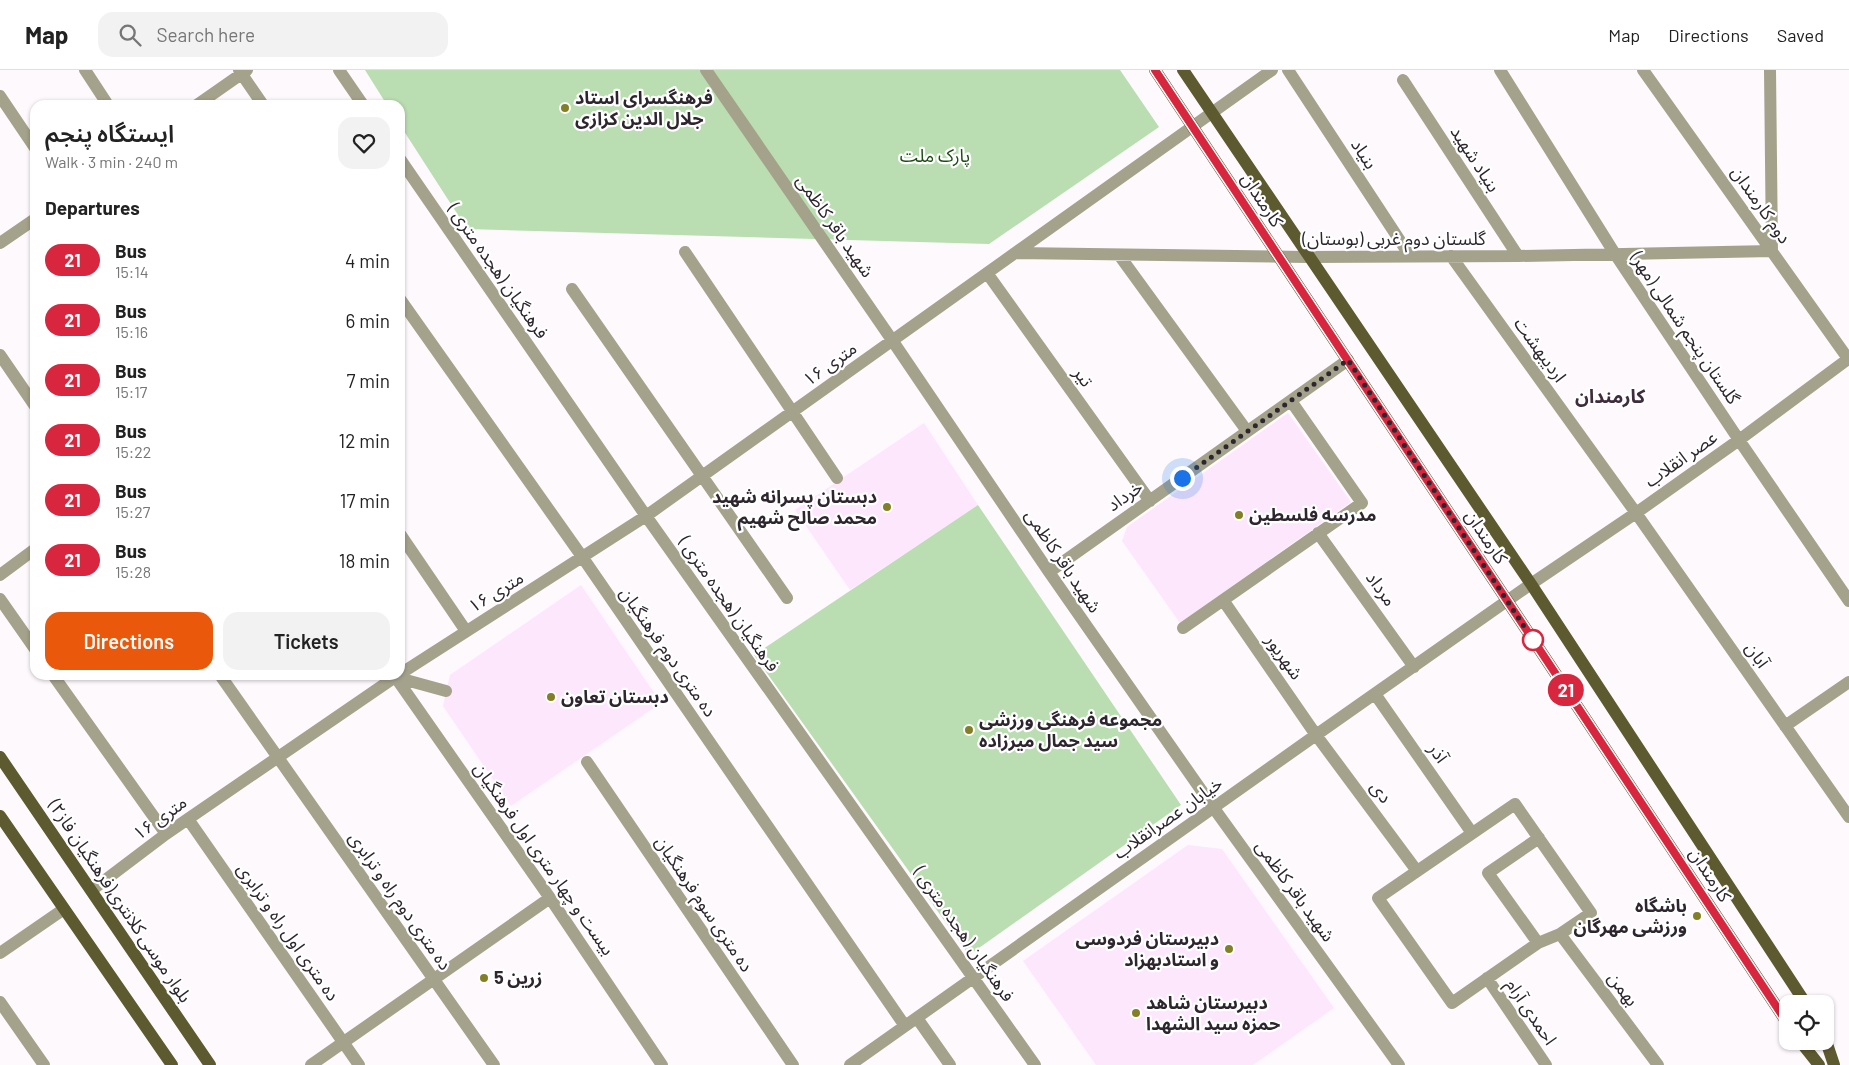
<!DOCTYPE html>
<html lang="en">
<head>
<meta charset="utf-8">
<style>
	body { margin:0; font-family:Barlow,"Noto Sans Arabic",sans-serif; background:#f2f2f2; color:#222; height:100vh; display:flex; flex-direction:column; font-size:19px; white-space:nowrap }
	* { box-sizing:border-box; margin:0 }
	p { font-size:16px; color:#767676 }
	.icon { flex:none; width:28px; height:28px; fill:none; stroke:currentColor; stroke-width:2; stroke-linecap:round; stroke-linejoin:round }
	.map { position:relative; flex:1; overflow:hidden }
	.drawer { position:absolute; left:30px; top:30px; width:375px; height:580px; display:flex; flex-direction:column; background:#fff; border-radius:15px; box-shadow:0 1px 4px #0004 }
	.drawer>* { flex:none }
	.badge { padding:0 10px; border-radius:16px; font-size:18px; line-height:32px }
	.buttons { position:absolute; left:1779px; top:925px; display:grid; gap:10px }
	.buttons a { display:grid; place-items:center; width:55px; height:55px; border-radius:10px; background:#fff; box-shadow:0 1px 4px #0004; font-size:25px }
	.you { position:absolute; width:25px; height:25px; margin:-12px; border:4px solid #fff; border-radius:50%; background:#1a73e8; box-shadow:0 0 0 8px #1a73e833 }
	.map>.badge { position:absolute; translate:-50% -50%; box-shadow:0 0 0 2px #fff }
	h2 { padding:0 15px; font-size:19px; line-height:45px }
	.round { display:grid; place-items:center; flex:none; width:52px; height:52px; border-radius:15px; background:#f2f2f2 }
	.head { display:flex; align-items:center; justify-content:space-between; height:85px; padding:0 15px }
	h1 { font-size:24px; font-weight:600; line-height:38px }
	.primary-button { display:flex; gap:10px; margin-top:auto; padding:10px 15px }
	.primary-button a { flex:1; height:58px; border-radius:15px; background:#ea580c; color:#fff; font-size:20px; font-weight:600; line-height:58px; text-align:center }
	.primary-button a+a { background:#f2f2f2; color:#222 }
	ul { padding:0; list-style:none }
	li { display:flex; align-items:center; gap:15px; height:60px; padding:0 15px }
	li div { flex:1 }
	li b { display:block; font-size:19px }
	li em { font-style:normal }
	li .badge { min-width:55px; font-weight:700; text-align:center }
	header { display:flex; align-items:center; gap:30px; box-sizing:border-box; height:70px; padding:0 25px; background:#fff; border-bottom:1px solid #e0e0e0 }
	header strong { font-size:24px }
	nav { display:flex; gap:28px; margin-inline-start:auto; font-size:18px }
	.search { width:350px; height:45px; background:#f2f2f2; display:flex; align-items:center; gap:12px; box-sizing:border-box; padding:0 18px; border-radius:15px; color:#767676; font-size:19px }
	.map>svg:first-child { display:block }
	.built { fill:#fce7fc }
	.green { fill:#baddb2 }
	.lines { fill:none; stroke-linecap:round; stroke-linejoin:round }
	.minor { stroke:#a4a28b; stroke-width:12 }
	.major { stroke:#5e5a30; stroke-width:12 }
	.line-casing { stroke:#fff; stroke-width:11 }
	.line { stroke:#d7263d; stroke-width:8 }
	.walk { stroke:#2e262e; stroke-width:5; stroke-dasharray:0 9 }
	.poi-dot { fill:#837f27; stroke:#fff; stroke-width:2 }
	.stop-dot { fill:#fff; stroke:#d7263d; stroke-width:2.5 }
	.labels { text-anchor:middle; stroke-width:4.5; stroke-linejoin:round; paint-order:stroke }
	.poi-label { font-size:18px; font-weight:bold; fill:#2e262e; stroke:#fff; text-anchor:start }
	.street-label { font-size:18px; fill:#2e262e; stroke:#fff }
	.park-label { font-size:18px; fill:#1e4d13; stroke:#fff }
	.neighbourhood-label { font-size:19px; font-weight:bold; fill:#3d2d3d; stroke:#fff }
</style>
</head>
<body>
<header>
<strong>Map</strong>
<div class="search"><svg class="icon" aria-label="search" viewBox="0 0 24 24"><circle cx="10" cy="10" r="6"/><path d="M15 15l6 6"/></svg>Search here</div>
<nav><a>Map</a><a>Directions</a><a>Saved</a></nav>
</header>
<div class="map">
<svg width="1849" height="995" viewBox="0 0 1849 995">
	<rect width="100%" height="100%" fill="#fdf9fd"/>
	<path class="built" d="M1288,343L1351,432L1180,553L1122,471L1127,457Z
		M924,353L978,435L850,520L795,440Z
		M581,515L661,633L511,736L443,636L450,605Z
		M1188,775L1222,779L1334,938L1253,995H1096L1023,891Z"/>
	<path class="green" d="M365,0H1120L1159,57L989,174L467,159L400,55V35H387Z
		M978,435L1181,735L969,885L754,585Z"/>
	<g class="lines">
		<path class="minor" d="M85,0L108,35
			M239,0L263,35
			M339,0L363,35
			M706,0L892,270L1049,502L1213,737L1399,995
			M1288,0L1410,186
			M1500,0L1615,184L1739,370L1849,531
			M1643,0L1849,290
			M1403,10L1518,186
			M0,26L35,78
			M197,35L247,0
			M400,89L646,446L1035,995
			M0,173L35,149
			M685,182L837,408
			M1015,183L1308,187L1518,186L1772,181L1770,0
			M1119,185L1247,361
			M1451,186L1636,443L1849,747
			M987,203L1150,431
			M572,219L787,528
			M400,229L583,488L905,956
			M0,285L35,336
			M1318,463L1414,597
			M400,464L466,561
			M1049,502L1348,290
			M0,505L35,479
			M0,529L35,579
			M1223,530L1316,665L1417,801
			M1183,558L1362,433L1291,331
			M400,604L646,446L1272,0
			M53,605L166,764
			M220,605L494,995
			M394,605L550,828L662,995
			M395,607L446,621
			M1375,624L1472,763
			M1785,656L1849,612
			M587,692L793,995
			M1515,734L1591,843L1560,864L1538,873L1452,933L1378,828Z
			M188,749L359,995
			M92,820L166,764L398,605
			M1560,864L1658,995
			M1538,873L1488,803L1539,768
			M0,883L64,839
			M1487,908L1546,995
			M0,932L44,995
			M917,948L950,995
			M311,995L550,828
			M850,995L1316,665L1531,514L1636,443L1739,370L1848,289"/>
		<path class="major" d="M1155,0L1788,954
			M1183,0L1531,514L1806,934
			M0,687L210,995
			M0,746L172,995
			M1825,968L1834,995
			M1800,971L1819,995"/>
	</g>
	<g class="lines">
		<defs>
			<path id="line" d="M1155,0L1788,954"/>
		</defs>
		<use href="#line" class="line-casing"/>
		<use href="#line" class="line"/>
		<path class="walk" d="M1182,408L1348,290L1533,570"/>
	</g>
	<g class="poi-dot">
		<circle cx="565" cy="38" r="5"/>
		<circle cx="887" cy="437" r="5"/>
		<circle cx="1239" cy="445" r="5"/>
		<circle cx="551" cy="627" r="5"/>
		<circle cx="969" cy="660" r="5"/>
		<circle cx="1697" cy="846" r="5"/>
		<circle cx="1229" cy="879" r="5"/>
		<circle cx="484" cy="908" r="5"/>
		<circle cx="1136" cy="943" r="5"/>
	</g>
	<circle class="stop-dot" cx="1533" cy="570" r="10"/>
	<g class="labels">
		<g class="poi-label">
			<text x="575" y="34">فرهنگسرای استاد<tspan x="575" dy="21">جلال الدین کزازی</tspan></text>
			<text x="877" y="433" text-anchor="end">دبستان پسرانه شهید<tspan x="877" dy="21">محمد صالح شهیم</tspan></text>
			<text x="1249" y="451">مدرسه فلسطین</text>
			<text x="561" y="633">دبستان تعاون</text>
			<text x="979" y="656">مجموعه فرهنگی ورزشی<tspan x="979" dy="21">سید جمال میرزاده</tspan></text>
			<text x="1687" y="842" text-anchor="end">باشگاه<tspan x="1687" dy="21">ورزشی مهرگان</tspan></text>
			<text x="1219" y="875" text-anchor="end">دبیرستان فردوسی<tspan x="1219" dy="21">و استادبهزاد</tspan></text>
			<text x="494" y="914">زرین 5</text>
			<text x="1146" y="939">دبیرستان شاهد<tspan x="1146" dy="21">حمزه سید الشهدا</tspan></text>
		</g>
		<g class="street-label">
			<text transform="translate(1364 84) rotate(57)" y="6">بنیاد</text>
			<text transform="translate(1475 89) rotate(57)" y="6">بنیاد شهید</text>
			<text transform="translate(1262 130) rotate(57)" y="6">کارمندان</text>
			<text transform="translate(1761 135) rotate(55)" y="6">دوم کارمندان</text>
			<text transform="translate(835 156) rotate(55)" y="6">شهید باقر کاظمی</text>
			<text x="1394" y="175">گلستان دوم غربی (بوستان)</text>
			<text transform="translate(498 201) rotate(55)" y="6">فرهنگیان (هجده متری )</text>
			<text transform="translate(1685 258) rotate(56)" y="6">گلستان پنجم شمالی (مهر)</text>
			<text transform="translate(1540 280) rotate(54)" y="6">اردیبهشت</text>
			<text transform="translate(830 294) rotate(-36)" y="6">۱۶ متری</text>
			<text transform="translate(1083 307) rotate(54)" y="6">تیر</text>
			<text transform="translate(1681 389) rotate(-35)" y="6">عصر انقلاب</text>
			<text transform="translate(1125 426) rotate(-35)" y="6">خرداد</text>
			<text transform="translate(1486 467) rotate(56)" y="6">کارمندان</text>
			<text transform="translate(1063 491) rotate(56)" y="6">شهید باقر کاظمی</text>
			<text transform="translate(1381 519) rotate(54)" y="6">مرداد</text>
			<text transform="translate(496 522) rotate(-32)" y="6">۱۶ متری</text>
			<text transform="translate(729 534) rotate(55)" y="6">فرهنگیان (هجده متری )</text>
			<text transform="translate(668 582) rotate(55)" y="6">ده متری دوم فرهنگیان</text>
			<text transform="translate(1757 585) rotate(55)" y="6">آبان</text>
			<text transform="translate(1284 587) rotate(55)" y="6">شهریور</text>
			<text transform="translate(1438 683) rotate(55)" y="6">آذر</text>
			<text transform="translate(1381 722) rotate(53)" y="6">دی</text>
			<text transform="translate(160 748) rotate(-36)" y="6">۱۶ متری</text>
			<text transform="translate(1168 748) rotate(-35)" y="6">خیابان عصرانقلاب</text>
			<text transform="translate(544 789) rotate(55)" y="6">بیست و چهار متری اول فرهنگیان</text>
			<text transform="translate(1710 805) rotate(57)" y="6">کارمندان</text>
			<text transform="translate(1295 821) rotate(54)" y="6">شهید باقر کاظمی</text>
			<text transform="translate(120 831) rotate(56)" y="6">بلوار موسی کلانتری(فرهنگیان فاز۲)</text>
			<text transform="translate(400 831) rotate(55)" y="6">ده متری دوم راه و ترابری</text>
			<text transform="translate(704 834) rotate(56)" y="6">ده متری سوم فرهنگیان</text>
			<text transform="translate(288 862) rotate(55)" y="6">ده متری اول راه و ترابری</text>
			<text transform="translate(964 864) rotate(55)" y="6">فرهنگیان (هجده متری )</text>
			<text transform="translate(1623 919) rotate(53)" y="6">بهمن</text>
			<text transform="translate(1531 942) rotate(56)" y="6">احمدی آرام</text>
		</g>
		<g class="park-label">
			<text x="935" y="92">پارک ملت</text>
		</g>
		<g class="neighbourhood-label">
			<text x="1610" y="333">کارمندان</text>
		</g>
	</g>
</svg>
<div class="buttons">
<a><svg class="icon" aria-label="locate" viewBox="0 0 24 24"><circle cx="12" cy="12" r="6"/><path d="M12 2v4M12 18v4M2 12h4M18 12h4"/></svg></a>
</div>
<div class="you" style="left:1182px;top:408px"></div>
<b class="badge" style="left:1566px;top:620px;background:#d7263d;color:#fff">21</b>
<section class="drawer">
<div class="head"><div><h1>ایستگاه پنجم</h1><p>Walk · 3 min · 240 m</p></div><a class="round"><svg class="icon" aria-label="heart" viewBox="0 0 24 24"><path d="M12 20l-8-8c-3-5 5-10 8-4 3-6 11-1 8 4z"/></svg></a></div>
<h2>Departures</h2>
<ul>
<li><span class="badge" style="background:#d7263d;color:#fff">21</span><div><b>Bus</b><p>15:14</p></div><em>4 min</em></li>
<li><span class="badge" style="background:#d7263d;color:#fff">21</span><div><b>Bus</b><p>15:16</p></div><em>6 min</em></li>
<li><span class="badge" style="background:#d7263d;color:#fff">21</span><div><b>Bus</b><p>15:17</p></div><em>7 min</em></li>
<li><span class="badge" style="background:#d7263d;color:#fff">21</span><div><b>Bus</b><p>15:22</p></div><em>12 min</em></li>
<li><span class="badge" style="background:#d7263d;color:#fff">21</span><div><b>Bus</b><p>15:27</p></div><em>17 min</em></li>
<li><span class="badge" style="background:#d7263d;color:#fff">21</span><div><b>Bus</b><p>15:28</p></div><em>18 min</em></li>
</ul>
<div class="primary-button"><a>Directions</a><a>Tickets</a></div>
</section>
</div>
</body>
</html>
